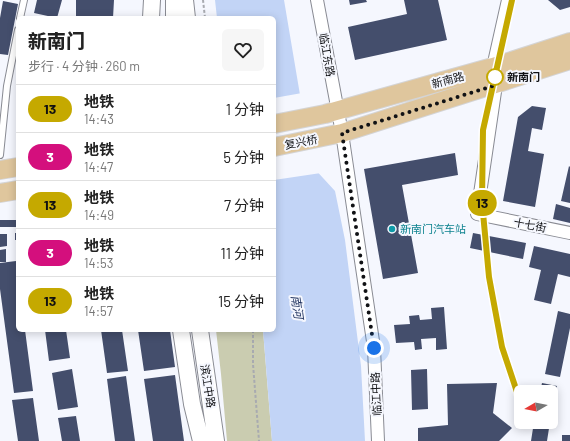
<!DOCTYPE html>
<html lang="zh">
<head>
<meta charset="utf-8">
<style>
	body { margin:0; font-family:Barlow,"Noto Sans SC",sans-serif; background:#f6f6f6; color:#222; height:100vh; display:flex; flex-direction:column; font-size:15px; white-space:nowrap }
	* { box-sizing:border-box; margin:0 }
	p { font-size:13px; color:#767676 }
	.icon { flex:none; width:22px; height:22px; fill:none; stroke:currentColor; stroke-width:2; stroke-linecap:round; stroke-linejoin:round }
	.map { position:relative; flex:1; overflow:hidden }
	.details { position:absolute; left:16px; top:16px; width:260px; height:316px; display:flex; flex-direction:column; background:#fff; border-radius:6px; box-shadow:0 2px 10px #0003 }
	.details>* { flex:none }
	.badge { padding:0 8px; border-radius:13px; font-size:14px; line-height:26px }
	.needle { width:26px; rotate:260deg }
	.tools { position:absolute; left:514px; top:385px; display:grid; gap:8px }
	.tools a { display:grid; place-items:center; width:44px; height:44px; border-radius:6px; background:#fff; box-shadow:0 2px 10px #0003; font-size:20px }
	.you { position:absolute; width:20px; height:20px; margin:-10px; border:3px solid #fff; border-radius:50%; background:#1a73e8; box-shadow:0 0 0 6px #1a73e833 }
	.map>.badge { position:absolute; translate:-50% -50%; box-shadow:0 0 0 2px #fff }
	.round { display:grid; place-items:center; flex:none; width:42px; height:42px; border-radius:6px; background:#f6f6f6 }
	.overview { display:flex; align-items:center; justify-content:space-between; height:68px; padding:0 12px }
	h1 { font-size:19px; font-weight:800; line-height:30px }
	ul { padding:0; list-style:none }
	li { display:flex; align-items:center; gap:12px; height:48px; padding:0 12px; border-top:1px solid #e0e0e0 }
	li div { flex:1 }
	li b { display:block; font-size:15px }
	li em { font-style:normal }
	li .badge { min-width:44px; font-weight:700; text-align:center }
	.map>svg:first-child { display:block }
	.green { fill:#caccb0 }
	.water { fill:#c2d4f6 }
	.pier { fill:#f5f7fe }
	.building { fill:#444e6c }
	.lines { fill:none; stroke-linecap:round; stroke-linejoin:round }
	.service-casing { stroke:#898b93; stroke-width:8 }
	.minor-casing { stroke:#898b93; stroke-width:14 }
	.secondary-casing { stroke:#898b93; stroke-width:18 }
	.primary-casing { stroke:#d4d4d5; stroke-width:20 }
	.path { stroke:#a8aab0; stroke-width:2; stroke-dasharray:3 2; stroke-linecap:butt }
	.service { stroke:#fff; stroke-width:6 }
	.minor { stroke:#fff; stroke-width:12 }
	.secondary { stroke:#fff; stroke-width:16 }
	.primary { stroke:#dfc69d; stroke-width:18 }
	.line-casing { stroke:#fff; stroke-width:9 }
	.line { stroke:#c5a900; stroke-width:6 }
	.walk { stroke:#111215; stroke-width:4; stroke-dasharray:0 7.2 }
	.stop-dot { fill:#fff; stroke:#c5a900; stroke-width:2 }
	.culture-dot { fill:#0f9aa8; stroke:#f5f7fe; stroke-width:1.5 }
	.labels { text-anchor:middle; stroke-width:4; stroke-linejoin:round; paint-order:stroke }
	.street-label { font-size:11px; fill:#111215; stroke:#f5f7fe }
	.stop-label { font-size:11px; font-weight:bold; fill:#111215; stroke:#f5f7fe; text-anchor:start }
	.culture-label { font-size:11px; fill:#0d838f; stroke:#f5f7fe; text-anchor:start }
	.water-label { font-size:12px; font-style:italic; fill:#1e315d; stroke:#f5f7fe }
</style>
</head>
<body>
<div class="map">
<svg width="570" height="441" viewBox="0 0 570 441">
	<rect width="100%" height="100%" fill="#f5f7fe"/>
	<path class="green" d="M216,330H263L272,441H227L221,374Z"/>
	<path class="water" d="M215,0H284L312,166L335,191L345,240L361,366L365,441H272L263,330H274V18H217Z"/>
	<path class="pier" d="M302,93L314,165L321,173L274,180V98Z"/>
	<path class="building" d="M37,0H62L57,18L34,13Z
		M76,0H114L113,18H76Z
		M349,0H366L367,2L350,5Z
		M404,0H438L447,40L355,60L348,27L407,14Z
		M548,0H570V7L560,10Z
		M3,1L18,4L8,55L0,54V18Z
		M532,106L546,108L542,130L532,128L528,151L544,154L535,207L503,201L518,117Z
		M455,153L458,175L402,185L418,273L383,279L364,169Z
		M569,166L570,167V203L561,201Z
		M556,204L570,208V223L553,219Z
		M0,220H18V227H0Z
		M15,233H18V240H15Z
		M473,233L526,243L523,259L470,248Z
		M0,234H7V246L0,247Z
		M534,246L570,254V277L558,274L551,304L534,300L541,270L529,267Z
		M6,249V262H0V250Z
		M16,261L18,276V330H25L33,391L14,393L0,289V263Z
		M444,307L447,349L436,350V338L421,339L422,349L415,350L414,342L396,343L394,325L410,324L409,316L419,315L420,320L432,319L431,308Z
		M558,311L570,314V328L560,377L545,374Z
		M45,330H66L70,358L49,361Z
		M101,330H122L128,371L107,373Z
		M138,330H170L175,367L144,371Z
		M72,369L78,407L58,410L52,373Z
		M427,369L428,409L412,410L411,370Z
		M175,375L184,441H153L144,379Z
		M126,376L135,441H115L107,379Z
		M497,383L493,413L512,428L499,441H418V428L448,425L447,384Z
		M542,383L557,386L552,415L551,392H540Z
		M33,398L39,441H18L12,400Z
		M76,416L80,441H62L58,418Z
		M534,422H550L547,441H531Z
		M562,435H570V441H562Z"/>
	<g class="lines">
		<defs>
			<path id="service" d="M20,18L24,0
				M0,155L7,86L18,30"/>
			<path id="minor" d="M317,0L342,133L374,348L378,441
				M493,67L508,0
				M496,85L477,214L570,233"/>
			<path id="secondary" d="M174,0V18
				M185,0L187,18
				M151,18L152,0
				M181,330L192,404L201,441
				M200,330L216,441"/>
			<path id="primary" d="M274,124L325,114L493,67L570,42
				M274,147L342,133L570,60
				M0,170L18,167
				M0,193L18,190"/>
		</defs>
		<use href="#service" class="service-casing"/>
		<use href="#minor" class="minor-casing"/>
		<use href="#secondary" class="secondary-casing"/>
		<use href="#primary" class="primary-casing"/>
		<path class="path" d="M203,0L205,18
			M253,330V364L259,441"/>
		<use href="#service" class="service"/>
		<use href="#minor" class="minor"/>
		<use href="#secondary" class="secondary"/>
		<use href="#primary" class="primary"/>
	</g>
	<g class="lines">
		<defs>
			<path id="line" d="M512,0L483,130L482,202L489,277L502,347L521,404"/>
		</defs>
		<use href="#line" class="line-casing"/>
		<use href="#line" class="line"/>
		<path class="walk" d="M374,348L342,133L496,85L495,77"/>
	</g>
	<circle class="stop-dot" cx="495" cy="77" r="8"/>
	<circle class="culture-dot" cx="392" cy="229" r="4"/>
	<g class="labels">
		<g class="street-label">
			<text transform="translate(327 55) rotate(80)" y="4">临江东路</text>
			<text transform="translate(448 80) rotate(-15)" y="4">新南路</text>
			<text transform="translate(301 142) rotate(-11)" y="4">复兴桥</text>
			<text transform="translate(530 225) rotate(11)" y="4">十七街</text>
			<text transform="translate(208 386) rotate(81)" y="4">滨江中路</text>
			<text transform="translate(376 394) rotate(-93)" y="4">临江中路</text>
		</g>
		<g class="stop-label">
			<text x="507" y="81">新南门</text>
		</g>
		<g class="culture-label">
			<text x="400" y="233">新南门汽车站</text>
		</g>
		<g class="water-label">
			<text transform="translate(297 307) rotate(82)" y="4">南河</text>
		</g>
	</g>
</svg>
<div class="tools">
<a><svg class="needle" viewBox="-14 -14 28 28"><path d="M0-13l5 13h-10z" fill="#e53935"/><path d="M0 13l5-13h-10z" fill="#767676"/></svg></a>
</div>
<div class="you" style="left:374px;top:348px"></div>
<b class="badge" style="left:482px;top:203px;background:#c5a900;color:#111">13</b>
<section class="details">
<div class="overview"><div><h1>新南门</h1><p>步行 · 4 分钟 · 260 m</p></div><a class="round"><svg class="icon" aria-label="heart" viewBox="0 0 24 24"><path d="M12 20l-8-8c-3-5 5-10 8-4 3-6 11-1 8 4z"/></svg></a></div>
<ul>
<li><span class="badge" style="background:#c5a900;color:#111">13</span><div><b>地铁</b><p>14:43</p></div><em>1 分钟</em></li>
<li><span class="badge" style="background:#d40f7d;color:#fff">3</span><div><b>地铁</b><p>14:47</p></div><em>5 分钟</em></li>
<li><span class="badge" style="background:#c5a900;color:#111">13</span><div><b>地铁</b><p>14:49</p></div><em>7 分钟</em></li>
<li><span class="badge" style="background:#d40f7d;color:#fff">3</span><div><b>地铁</b><p>14:53</p></div><em>11 分钟</em></li>
<li><span class="badge" style="background:#c5a900;color:#111">13</span><div><b>地铁</b><p>14:57</p></div><em>15 分钟</em></li>
</ul>
</section>
</div>
</body>
</html>
